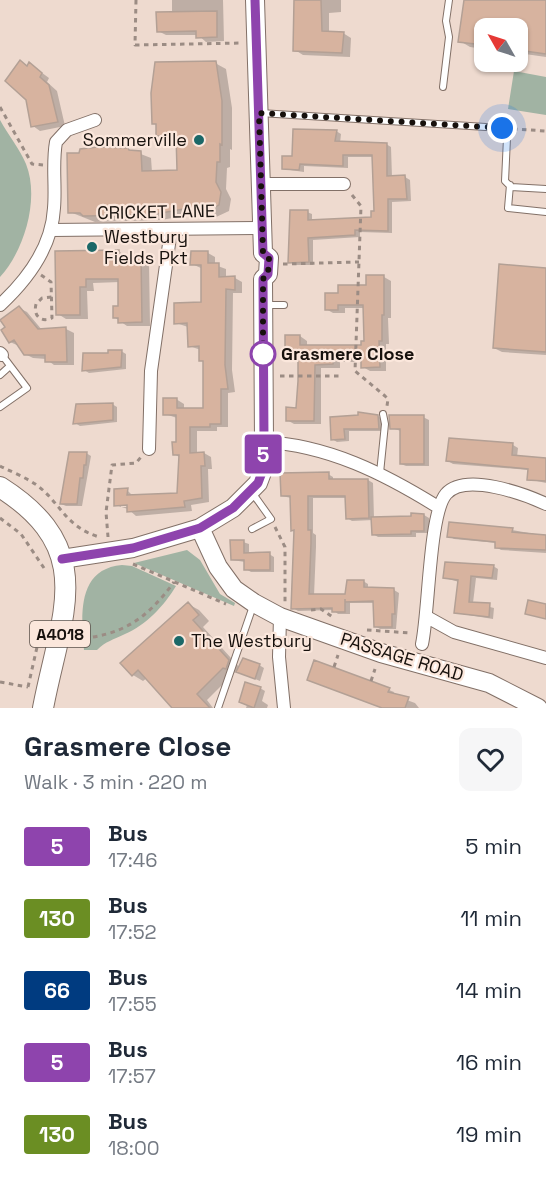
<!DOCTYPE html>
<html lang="en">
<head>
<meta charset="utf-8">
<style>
	body { margin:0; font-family:"Space Grotesk",sans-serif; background:#f6f6f7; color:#1f2937; height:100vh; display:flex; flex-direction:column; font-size:22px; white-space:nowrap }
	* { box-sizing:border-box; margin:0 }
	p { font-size:20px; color:#747a83 }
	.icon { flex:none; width:33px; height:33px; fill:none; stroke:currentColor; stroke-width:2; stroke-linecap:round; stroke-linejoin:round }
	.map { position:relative; height:708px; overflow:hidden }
	.sheet { display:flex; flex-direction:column; background:#fff; flex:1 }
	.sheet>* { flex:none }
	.badge { padding:0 12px; border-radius:4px; font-size:21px; line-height:39px }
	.needle { width:39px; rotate:309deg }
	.controls { position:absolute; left:474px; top:18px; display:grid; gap:12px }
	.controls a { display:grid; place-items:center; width:54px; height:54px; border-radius:12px; background:#fff; box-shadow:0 2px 4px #0004; font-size:30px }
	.you { position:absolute; width:30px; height:30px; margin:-15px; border:4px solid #fff; border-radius:50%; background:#1a73e8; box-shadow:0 0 0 9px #1a73e833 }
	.map>.badge { position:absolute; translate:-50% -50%; box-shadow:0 0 0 3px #fff }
	.round { display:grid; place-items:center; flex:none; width:63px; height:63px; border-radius:12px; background:#f6f6f7 }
	.overview { display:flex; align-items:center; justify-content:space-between; height:102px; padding:0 24px }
	h1 { font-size:28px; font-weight:600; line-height:45px }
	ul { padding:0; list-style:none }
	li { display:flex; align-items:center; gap:18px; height:72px; padding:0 24px }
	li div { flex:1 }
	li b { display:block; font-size:22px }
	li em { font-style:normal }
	li .badge { min-width:66px; font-weight:700; text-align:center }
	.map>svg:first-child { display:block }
	.green { fill:#a1b3a3 }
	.shadow { fill:#0003; fill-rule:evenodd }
	.building { fill:#d7b39f; stroke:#b3a095; stroke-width:1.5 }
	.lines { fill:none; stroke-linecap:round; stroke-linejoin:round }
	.lane-casing { stroke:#827067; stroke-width:8 }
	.street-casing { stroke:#827067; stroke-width:14 }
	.secondary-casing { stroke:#827067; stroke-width:20 }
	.primary-casing { stroke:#827067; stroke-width:22 }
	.path { stroke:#9b8c84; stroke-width:3; stroke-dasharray:4.5 4.5; stroke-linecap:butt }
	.lane { stroke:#fff; stroke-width:6 }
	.street { stroke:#fff; stroke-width:12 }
	.secondary { stroke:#fff; stroke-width:18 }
	.primary { stroke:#fff; stroke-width:20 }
	.line-casing { stroke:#fff; stroke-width:14 }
	.line { stroke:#8e44ad; stroke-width:9 }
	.walk { stroke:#17110d; stroke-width:6; stroke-dasharray:0 10.8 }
	.poi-dot { fill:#1b6868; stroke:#fbe7dc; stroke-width:2 }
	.stop-dot { fill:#fff; stroke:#8e44ad; stroke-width:3 }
	.labels { text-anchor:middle; stroke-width:4.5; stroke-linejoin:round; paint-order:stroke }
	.shield { fill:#fbe7dc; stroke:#5b514b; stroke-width:1.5 }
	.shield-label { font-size:16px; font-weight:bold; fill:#17110d }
	.poi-label { font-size:18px; fill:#17110d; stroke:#fbe7dc; text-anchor:start }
	.street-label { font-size:18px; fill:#17110d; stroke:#fbe7dc }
	.stop-label { font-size:18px; font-weight:bold; fill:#17110d; stroke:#fbe7dc; text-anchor:start }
</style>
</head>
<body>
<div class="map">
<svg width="546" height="708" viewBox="0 0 546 708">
	<rect width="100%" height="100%" fill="#eedacf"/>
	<path class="green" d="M514,71L546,77V115L508,109Z
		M0,120C8,135 20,149 26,164C40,199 24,251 0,277Z
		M187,550L200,560L220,594L235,603L234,606L134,563Z
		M122,565L132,566L176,586C164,606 146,625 125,634C113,640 106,641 97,650H84C81,615 77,569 122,565Z"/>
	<path class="shadow" d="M172,0H223L224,41L206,42L198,35H166L158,31L172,13Z
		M296,0H341V12L329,13V33H343L351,38L350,57L303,55L295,50Z
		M465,0H546V57L518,53V28H484V49L470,47L460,41Z
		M20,62L28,67L30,64L49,78L47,82L57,91L65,126L40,131L33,126Z
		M215,63L226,69L232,108V150L230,149V167L227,168L226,189L231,199L229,211L214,218L201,213L161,220L95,222L70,212L128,149L151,158L152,172H179L177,141H168L157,135V125L154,123Z
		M336,131L341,134L340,143L386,144L391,147L392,177H405L410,180L411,201L392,202V233L360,232V237L313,240V265H295L290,262L307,212L312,214V221L372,218L375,213L374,157H348V168L304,166V172L283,169L294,157Z
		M119,251L127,258H141L149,262L150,326H127L114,317L120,307V282L93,283L94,291H87L88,319H66L58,314L57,253Z
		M208,253L215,257V265L226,269V278H235L242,282V293H233L232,370L235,392L228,393V427H217V431H197V454L204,453L211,457L212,469H208L209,502L191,505L192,511L136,516L128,509L115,505L127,490L134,497L178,495L181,458L174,454L178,443L177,418L165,414L176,399L184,404V410H205L204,362L201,360V350L189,346L188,327L176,323L203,303V269L192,264ZM121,504H134V507H121Z
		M546,270V355L502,352L494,348Z
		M384,277L391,281V318H388L389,344H386V371H370L363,367V362H340V368H321V424H294L287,420L298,409L300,355L287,351L300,336L307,341V347H363L365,343V308H345V313H333L326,309L339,294L368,286Z
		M19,308L27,312L42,330L66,329L74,333V365H54L46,359L33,358L25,354L19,346L10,342Z
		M121,351L126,354V369L89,373L84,370L109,354Z
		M112,404L117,407V422L80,426L75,423Z
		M377,416L383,419L384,431H349V441L337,442L332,439V418Z
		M423,417L429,420V466H406L401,464V431L391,428Z
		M450,439L513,445L518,448L517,457L546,460V483L528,479L529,470L453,464L448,461Z
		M86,453L91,456L82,506H66L61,504Z
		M328,474L333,477V481L368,480L373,483L374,518L424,515L429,518V533H416V537H378L373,534V520L352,521L347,518V498H313V533L316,535V547L314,596L346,595L363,581L368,584V589L394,590L399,593L396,629H380L375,626V603H350V614H338L333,610L298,611L293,608L295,532L292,530L291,498L282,496Z
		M512,530L546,536V553L501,550L496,547L497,543L454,539L449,536Z
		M243,542L249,544V554H269L274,557V572H251L246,569L245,562L232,560Z
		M493,566L498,569L497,580L476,578L473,603L494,608L493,619L456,613L459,582L445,578Z
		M188,604L199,610L209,621L203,627L240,668L259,665L264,668L260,681L237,671L234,673L207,700L213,708H174L147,678L143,681L133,675L122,664Z
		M315,662L389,690L394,692L393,695L415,703L419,708H383Z
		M260,688L265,691L262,701L268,705L267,708H246L247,705L240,701Z"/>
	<path class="building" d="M294,0H321L322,31L344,32L342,53L293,51Z
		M464,0H546V54L518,50V28H484V45L458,42Z
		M217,11V37L196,38V31L157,32L156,12Z
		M20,60L27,66L29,62L42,73L40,77L49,85L58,122L31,127L26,100L5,81Z
		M216,61L222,101V145L220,144V162H217L216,182L221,192L219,205L202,213L189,208L150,215L83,216L80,213H68L67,153H79L80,149L98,147L128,148L129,150L141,151L142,171L177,170L176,135L156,136V124H152L151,93L155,62Z
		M293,129L337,130L335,141L387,143V176L405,175L407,199H388V231L355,230V235L308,238L309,262L288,263L290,210H308V220L371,217V211H374L372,155H343V166L300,164L299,170L282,169V156H292Z
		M119,250V256H141L142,322L118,323V318H113V306H118V279H86V287H80V315H56L55,251Z
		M191,251H208V263H219V277L235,276V290L226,289L225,365L228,389H221V424H210V427H190V453L204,452L205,466H201L202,498L184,501L185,507L127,512V505L114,506V489L128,488L127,495L177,493L179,455H173L172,442H176V415H163V398H177V408H203V361H199V346L188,347L187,323L174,324V303L201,302V265H190Z
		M499,264L546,268V352L493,348Z
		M366,275H384V315H382V341H379L380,367L361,368V359H334L333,364L315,365L314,421H286V407L296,408L298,381V352H285V335H300V345H361V341H364L363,305H338V310H325V293H338V285H366Z
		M19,306L38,329L66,327L67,362H45V355H24L14,340L9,343L1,330L5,327L0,320Z
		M108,350H122L121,367L82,371L83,353H108Z
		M113,403V420L73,424L76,404Z
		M358,412L378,415L379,429H344L345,439L331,440L330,417L358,415Z
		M389,415H424V464H400V429H390Z
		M449,438L513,443L512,455L546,458V481L527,480L528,469L446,461Z
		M69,452H87L86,465H84L83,478H80L77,504H60Z
		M329,472V479H368L369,518L346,519L345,496H308V530H311V543L309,594H345L347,580H364V587L394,588L395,614H392V627H374L373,601L345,602V599V612H332V608L291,609L294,530L291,531L290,496H281L280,473Z
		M411,513L424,514V531H411V534L372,535L371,517L411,516Z
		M449,522L513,528L512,532L546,535V550L495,548V542L447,537Z
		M230,540H244V553L270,552V570H244V560H231Z
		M445,562L494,565L492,578L471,576L469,602L490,603L489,617L454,613L458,580L443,578Z
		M528,600L546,604V619L525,614Z
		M188,602L199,615L193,620L229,660L226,669L223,668L197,694L210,708H172L138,670L132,676L120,663Z
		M243,658L260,664L255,679L236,672Z
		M314,660L390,688L388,692L409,697L405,708H382L307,680Z
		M245,682L261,687L254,708L239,702Z"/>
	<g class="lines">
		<defs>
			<path id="lane" d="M443,87L449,37L446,21L449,0
				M260,113L502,128L507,138L505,181L511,187L546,189
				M510,185L508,208L546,212
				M265,305H284
				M0,375L10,366
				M0,407L27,388L2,355
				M380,473L385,424L383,414
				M251,491L271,519L252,529
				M218,708L253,606"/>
			<path id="street" d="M261,184H344
				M51,230L262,228
				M0,305C27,280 52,247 54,208C56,186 52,164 56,142L67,130L95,120
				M0,353L2,355
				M264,442C328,445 385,474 438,507
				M149,449L151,371L171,230
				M280,617L279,657L284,708
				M427,617L454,632L546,658
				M422,644C429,612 429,514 446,494C465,472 524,494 546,504"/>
			<path id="secondary" d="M200,528L218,567L234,589L254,603L280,617L381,653L489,683L538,708
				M62,559L133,548L200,528L233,508L258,483L264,467L261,462L264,442L263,279L268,274L269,258L263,253L255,0"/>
			<path id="primary" d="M0,487C99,550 61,613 43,708"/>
		</defs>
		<use href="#lane" class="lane-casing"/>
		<use href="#street" class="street-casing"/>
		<use href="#secondary" class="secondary-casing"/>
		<use href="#primary" class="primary-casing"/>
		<path class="path" d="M136,0L135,45L242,43
			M0,107L32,164L43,165
			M513,129L546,131
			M352,195L361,206L355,371L385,396L388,399L387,406
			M283,264L359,262
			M41,275L51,282L52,318C41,323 33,316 36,304L42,298L52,297
			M280,376H341
			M0,466C12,472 27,478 38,486C61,504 66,527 99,537
			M0,518L21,534L44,568
			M275,527L285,547V602
			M108,537L106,512L112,465L136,463L141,457
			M133,564L226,604
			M311,610L321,609L334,618
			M367,630L411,633
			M75,639C122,636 147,619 174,582
			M334,667L338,655
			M371,681L375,669
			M0,682L28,687
			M28,687L42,625"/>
		<use href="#lane" class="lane"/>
		<use href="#street" class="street"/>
		<use href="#secondary" class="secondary"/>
		<use href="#primary" class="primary"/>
	</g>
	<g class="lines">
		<defs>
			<path id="line" d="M62,559L133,548L200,528L233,508L258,483L264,467L261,462L264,442L263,279L268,274L269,258L263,253L255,0"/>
		</defs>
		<use href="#line" class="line-casing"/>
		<use href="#line" class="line"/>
		<path class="walk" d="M263,354V279L268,274L269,258L263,253L259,113L502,128"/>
	</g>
	<g class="poi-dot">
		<circle cx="199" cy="140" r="6"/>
		<circle cx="92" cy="247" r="6"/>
		<circle cx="179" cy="641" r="6"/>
	</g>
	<circle class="stop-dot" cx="263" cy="354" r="12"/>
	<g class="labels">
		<rect class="shield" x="30" y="621" width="60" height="26" rx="4.5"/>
		<g class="shield-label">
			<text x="60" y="640">A4018</text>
		</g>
		<g class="poi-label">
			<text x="187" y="146" text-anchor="end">Sommerville</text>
			<text x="104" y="243">Westbury<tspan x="104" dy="21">Fields Pkt</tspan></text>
			<text x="191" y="647">The Westbury</text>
		</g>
		<g class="street-label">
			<text transform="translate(156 212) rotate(-1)" y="6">CRICKET LANE</text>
			<text transform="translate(402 657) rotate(17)" y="6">PASSAGE ROAD</text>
		</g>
		<g class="stop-label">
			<text x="281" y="360">Grasmere Close</text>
		</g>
	</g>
</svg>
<div class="controls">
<a><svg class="needle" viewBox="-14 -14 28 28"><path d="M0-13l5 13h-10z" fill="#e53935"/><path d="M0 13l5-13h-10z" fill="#747a83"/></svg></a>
</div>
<div class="you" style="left:502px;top:128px"></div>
<b class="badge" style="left:263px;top:454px;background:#8e44ad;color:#fff">5</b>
</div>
<section class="sheet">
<div class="overview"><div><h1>Grasmere Close</h1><p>Walk · 3 min · 220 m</p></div><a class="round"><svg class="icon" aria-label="heart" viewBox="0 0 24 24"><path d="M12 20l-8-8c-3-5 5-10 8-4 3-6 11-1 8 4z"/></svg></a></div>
<ul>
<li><span class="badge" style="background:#8e44ad;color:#fff">5</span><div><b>Bus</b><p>17:46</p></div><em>5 min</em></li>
<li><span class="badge" style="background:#6b8e23;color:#fff">130</span><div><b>Bus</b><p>17:52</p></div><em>11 min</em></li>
<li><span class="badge" style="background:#003b80;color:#fff">66</span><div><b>Bus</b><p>17:55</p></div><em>14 min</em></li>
<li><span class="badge" style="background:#8e44ad;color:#fff">5</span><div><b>Bus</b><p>17:57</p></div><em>16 min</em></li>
<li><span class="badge" style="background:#6b8e23;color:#fff">130</span><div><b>Bus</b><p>18:00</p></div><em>19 min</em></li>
</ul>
</section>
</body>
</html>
